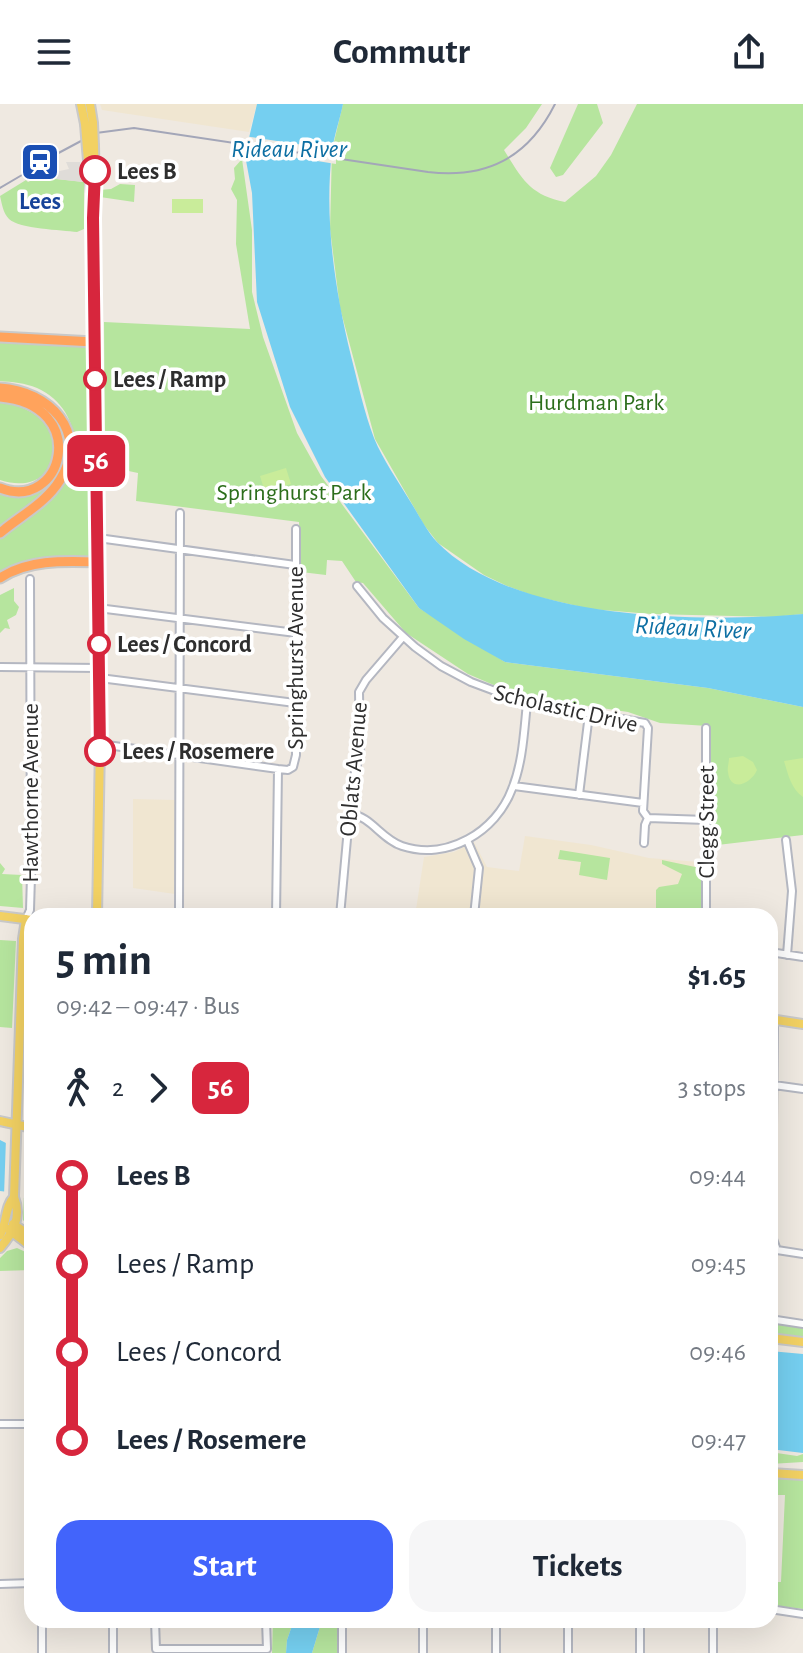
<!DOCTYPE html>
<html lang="en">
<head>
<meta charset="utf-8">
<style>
	body { margin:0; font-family:"Alegreya Sans",sans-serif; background:#f6f6f7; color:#1f2937; height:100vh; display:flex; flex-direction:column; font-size:30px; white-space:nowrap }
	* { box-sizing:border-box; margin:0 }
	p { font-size:26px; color:#747a83 }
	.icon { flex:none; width:44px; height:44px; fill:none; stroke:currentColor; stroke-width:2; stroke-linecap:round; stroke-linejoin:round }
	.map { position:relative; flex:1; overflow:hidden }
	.side { position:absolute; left:24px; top:804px; width:754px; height:720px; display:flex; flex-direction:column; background:#fff; border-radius:24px; box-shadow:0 8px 32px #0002 }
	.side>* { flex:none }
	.badge { padding:0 16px; border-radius:12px; font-size:28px; line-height:52px }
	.map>.badge { position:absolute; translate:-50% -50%; box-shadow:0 0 0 4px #fff }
	.legs { display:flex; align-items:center; gap:12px; height:88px; padding:0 32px; font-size:26px }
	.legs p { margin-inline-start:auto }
	.head { display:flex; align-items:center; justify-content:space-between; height:136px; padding:0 32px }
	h1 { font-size:44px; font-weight:700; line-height:60px }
	.primary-button { display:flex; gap:16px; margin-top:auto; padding:16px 32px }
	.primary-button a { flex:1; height:92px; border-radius:24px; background:#4264fb; color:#fff; font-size:32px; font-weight:700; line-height:92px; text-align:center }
	.primary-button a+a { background:#f6f6f7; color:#1f2937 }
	ul { padding:0 32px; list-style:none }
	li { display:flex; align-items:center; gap:28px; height:88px; font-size:30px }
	li i { display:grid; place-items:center; width:12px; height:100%; margin:0 10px; background:currentColor }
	li i::after { content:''; width:20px; height:20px; margin:-10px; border:6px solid; border-radius:50%; background:#fff }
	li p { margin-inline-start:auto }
	li:first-child i { background:linear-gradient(#0000 50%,currentColor 0) }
	li:last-child i { background:linear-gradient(currentColor 50%,#0000 0) }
	header { display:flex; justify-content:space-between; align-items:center; height:104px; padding:0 32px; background:#fff; font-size:36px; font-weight:700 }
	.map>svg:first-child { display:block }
	.education { fill:#f0e6d1 }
	.green { fill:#b6e59e }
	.pitch { fill:#c9ec9a }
	.plaza { fill:#dfdcd8 }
	.water { fill:#75cff0 }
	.pier { fill:#efe9e1 }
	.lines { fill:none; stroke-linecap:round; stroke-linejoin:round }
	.minor-casing { stroke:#b4b7c1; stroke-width:10 }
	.major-casing { stroke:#c9c9c9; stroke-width:12 }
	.highway-casing { stroke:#c9c9c9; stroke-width:13 }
	.minor { stroke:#fff; stroke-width:6 }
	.major { stroke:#f2d163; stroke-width:8 }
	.highway { stroke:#ffa35c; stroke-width:9 }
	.tram { stroke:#a3a6b8; stroke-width:2 }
	.major-bridge-casing { stroke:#c9c9c9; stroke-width:12; stroke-linecap:butt }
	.major-bridge { stroke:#f2d163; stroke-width:8 }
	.line-1-casing { stroke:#fff; stroke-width:18 }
	.line-1 { stroke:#d7263d; stroke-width:12 }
	.stop-1-dot { fill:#fff; stroke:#d7263d; stroke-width:4 }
	.labels { text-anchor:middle; stroke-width:7; stroke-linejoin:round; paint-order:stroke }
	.stop-label { font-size:24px; font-weight:bold; fill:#2e2e2e; stroke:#fff; text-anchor:start }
	.transit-label { font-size:24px; font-weight:bold; fill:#164399; stroke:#fff }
	.park-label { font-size:24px; fill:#2c6e1b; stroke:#fff }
	.street-label { font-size:24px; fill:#2e2e2e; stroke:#fff }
	.water-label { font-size:26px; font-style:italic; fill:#0d6fa3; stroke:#fff }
</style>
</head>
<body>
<header><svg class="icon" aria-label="menu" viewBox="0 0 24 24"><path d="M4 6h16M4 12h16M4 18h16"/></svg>Commutr<svg class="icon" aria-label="share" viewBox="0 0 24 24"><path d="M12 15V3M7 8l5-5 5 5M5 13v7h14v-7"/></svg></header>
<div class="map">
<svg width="803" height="1549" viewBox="0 0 803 1549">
	<rect width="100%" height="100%" fill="#efe9e1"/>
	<path class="education" d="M100,0H257L249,28L102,6Z
		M133,695L175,696V790L133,784Z
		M525,732L591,741L649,754L699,758V812H415L424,753L454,748L474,738L487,763L519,767Z"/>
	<path class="green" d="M343,0H542L526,24L504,46C522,75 530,91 565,98L596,72L611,51L637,0H803V510L774,513L651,510L590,505L534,492L507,482L484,471L438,439L424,421L375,335L340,204L330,125L332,46Z
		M578,0H597L603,19L563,71L556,73L550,64Z
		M242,55L252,126V188L263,233L297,329L321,372L419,504L505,558L708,584L803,603V731L709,742L708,622L660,619L628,608L536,594L496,582L468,570L406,529L363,479L356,478L342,457L327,456L326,471L301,468L299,418L136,397L138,369L105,362L104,218L250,225L236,140L237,96L231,85L235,75L234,64Z
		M55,71L57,75L84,78V125L77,128C62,126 19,125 9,115C3,109 2,100 0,92L26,76L28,78L38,73Z
		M120,80L135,81L134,98L100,93V86L111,85Z
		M0,238L87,243L89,455L0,470V435C18,418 42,408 58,388C86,355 79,303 37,284C25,279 12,278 0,277Z
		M0,298C83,310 64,397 0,376Z
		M48,381L50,384L0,424V389L22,394Z
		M14,484V497L19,503L16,511L7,516L10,525L5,524L0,529V491Z
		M560,746L610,754L607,776L579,771L581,758L558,755Z
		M662,756L700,764L702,767V812H656V786L659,783L678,780L682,770L662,760Z
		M0,759L5,765L2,770L22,771L23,804L0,802Z
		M0,836L16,837L12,924L0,923Z
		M24,1090L32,1091V1126L23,1116Z
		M17,1144L32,1151V1166L0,1167V1154L7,1147Z
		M770,1218L803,1223V1234L770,1230Z
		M770,1348L797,1352L803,1350V1358L770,1360Z
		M770,1372L803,1373V1505L770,1501V1478H781L785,1391H770Z
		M273,1516H294L287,1536L286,1549H272Z
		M322,1516H338V1549H312Z"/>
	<path class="pitch" d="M172,95H203V109H172Z
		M286,364L291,380L265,388L260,372Z
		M743,652L753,658L757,666C751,680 730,689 728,668C727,664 729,659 729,654Z
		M803,654V693C791,685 788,670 784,657Z"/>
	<path class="plaza" d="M66,58H80L83,78L56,75L55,68L69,65Z"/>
	<path class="water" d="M257,0H343C340,15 334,32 332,47C324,116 335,186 351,252C358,279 364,308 374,334C383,356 398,377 410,397C419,411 426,426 437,438C513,517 701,519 803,510V603L708,584L505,558L464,535L419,504L325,373L290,303L257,198L252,89L245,51Z
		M0,1036L6,1039L32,1041V1091L0,1087Z
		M770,1247L803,1250V1349L770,1345Z
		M294,1516H322L312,1549H286L287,1536Z"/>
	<path class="pier" d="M244,32L336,46V60L242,45Z
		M6,1034L26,1036V1094L4,1092Z"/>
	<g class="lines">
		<defs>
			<path id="minor" d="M98,434L295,461
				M357,482L383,514L415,543L441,562L471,578L527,599L645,619L648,624L643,707L648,714
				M98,504L296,529
				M0,563L100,564
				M100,574L295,599
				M100,640L278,665L288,666L293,663L296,651V425
				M514,682L643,699
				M579,691L589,610
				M350,710C371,712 381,735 402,742C447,757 496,728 512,685C523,658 524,627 527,599
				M648,714L706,716
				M467,736L479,764L474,812
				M786,736L792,787L787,851
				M644,739L645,721L648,714
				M179,812L180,409
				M276,812L278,665
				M340,812L352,680L360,649L359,588L366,576L403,533
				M706,812V624
				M26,815L30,806L31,772L30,475
				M770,848L803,853
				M774,981L803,985
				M770,1127L777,1146L803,1150
				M772,1127L774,916
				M770,1215L803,1220
				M0,1320H32
				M0,1480L32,1479
				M770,1505L803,1510
				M42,1516V1549
				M113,1516V1549
				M155,1516L156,1545
				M266,1516L267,1545
				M423,1516V1549
				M496,1516V1549
				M568,1516V1549
				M640,1516V1549
				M713,1516V1549
				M156,1545H267
				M342,1549V1516"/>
			<path id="major" d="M81,0L85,20
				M90,0L93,19
				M94,42L95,89
				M87,45L94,123L98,434L100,640L97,812
				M0,812L32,816
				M770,915L803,920
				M0,1017L32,1024
				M13,1120L32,1133
				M8,1125L32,1143
				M0,1131C7,1119 5,1102 14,1093
				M0,1144C13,1129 22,1113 14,1093L23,835L26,815
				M770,1234L803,1238
				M770,1369L803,1371"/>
			<path id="highway" d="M0,233L94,238
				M0,284C49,287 90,328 60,376C46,399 20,412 0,429
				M0,293C92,301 63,409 0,384
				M0,474C28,455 65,457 98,458"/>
		</defs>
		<use href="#minor" class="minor-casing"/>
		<use href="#major" class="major-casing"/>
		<use href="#highway" class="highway-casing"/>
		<use href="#minor" class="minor"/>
		<use href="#major" class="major"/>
		<use href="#highway" class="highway"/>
		<path class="tram" d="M51,53L96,29L134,24L428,68C486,75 528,54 555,0
			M0,84L22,71"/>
		<defs>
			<path id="major-bridge" d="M93,19L94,42
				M85,20L87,45"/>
		</defs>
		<use href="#major-bridge" class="major-bridge-casing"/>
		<use href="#major-bridge" class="major-bridge"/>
	</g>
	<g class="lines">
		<defs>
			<path id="line-1" d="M95,67L93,114L100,647"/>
		</defs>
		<use href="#line-1" class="line-1-casing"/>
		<use href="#line-1" class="line-1"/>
	</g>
	<defs>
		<symbol id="station-square" viewBox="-11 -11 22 22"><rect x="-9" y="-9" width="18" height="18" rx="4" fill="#1a4fb4" stroke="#fff"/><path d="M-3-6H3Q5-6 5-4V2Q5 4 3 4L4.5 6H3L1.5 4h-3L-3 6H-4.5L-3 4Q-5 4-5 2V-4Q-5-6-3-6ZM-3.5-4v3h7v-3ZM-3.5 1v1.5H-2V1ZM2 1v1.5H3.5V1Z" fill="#fff"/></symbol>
	</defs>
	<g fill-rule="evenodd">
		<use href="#station-square" x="18" y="36" width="44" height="44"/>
	</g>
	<g class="stop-1-dot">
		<circle cx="95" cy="67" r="14"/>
		<circle cx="95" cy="275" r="10"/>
		<circle cx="99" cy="540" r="10"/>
		<circle cx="100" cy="647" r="14"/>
	</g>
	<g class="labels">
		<g class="stop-label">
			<text x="117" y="75">Lees B</text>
			<text x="113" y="283">Lees / Ramp</text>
			<text x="117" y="548">Lees / Concord</text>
			<text x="122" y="655">Lees / Rosemere</text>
		</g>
		<g class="transit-label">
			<text x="40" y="105">Lees</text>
		</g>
		<g class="park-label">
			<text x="596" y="306">Hurdman Park</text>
			<text x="294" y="396">Springhurst Park</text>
		</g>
		<g class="street-label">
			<text transform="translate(295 554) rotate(-90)" y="8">Springhurst Avenue</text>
			<text transform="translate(566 604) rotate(13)" y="8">Scholastic Drive</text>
			<text transform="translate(353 665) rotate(-85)" y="8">Oblats Avenue</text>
			<text transform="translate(30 689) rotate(-90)" y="8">Hawthorne Avenue</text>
			<text transform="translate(706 718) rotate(-90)" y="8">Clegg Street</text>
		</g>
		<g class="water-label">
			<text x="289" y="53">Rideau River</text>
			<text transform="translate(693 523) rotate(3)" y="9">Rideau River</text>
		</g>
	</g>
</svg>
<b class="badge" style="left:96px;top:357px;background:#d7263d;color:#fff">56</b>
<section class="side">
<div class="head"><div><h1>5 min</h1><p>09:42 – 09:47 · Bus</p></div><b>$1.65</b></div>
<div class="legs"><svg class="icon" aria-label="walk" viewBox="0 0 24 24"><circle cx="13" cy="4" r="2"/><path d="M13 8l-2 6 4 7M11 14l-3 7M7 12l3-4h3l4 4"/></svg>2<svg class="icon" aria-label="forward" viewBox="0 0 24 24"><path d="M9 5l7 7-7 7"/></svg><b class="badge" style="background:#d7263d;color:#fff">56</b><p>3 stops</p></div>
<ul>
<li><i style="color:#d7263d"></i><b>Lees B</b><p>09:44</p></li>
<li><i style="color:#d7263d"></i><span>Lees / Ramp</span><p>09:45</p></li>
<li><i style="color:#d7263d"></i><span>Lees / Concord</span><p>09:46</p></li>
<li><i style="color:#d7263d"></i><b>Lees / Rosemere</b><p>09:47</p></li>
</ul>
<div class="primary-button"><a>Start</a><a>Tickets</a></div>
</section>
</div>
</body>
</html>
